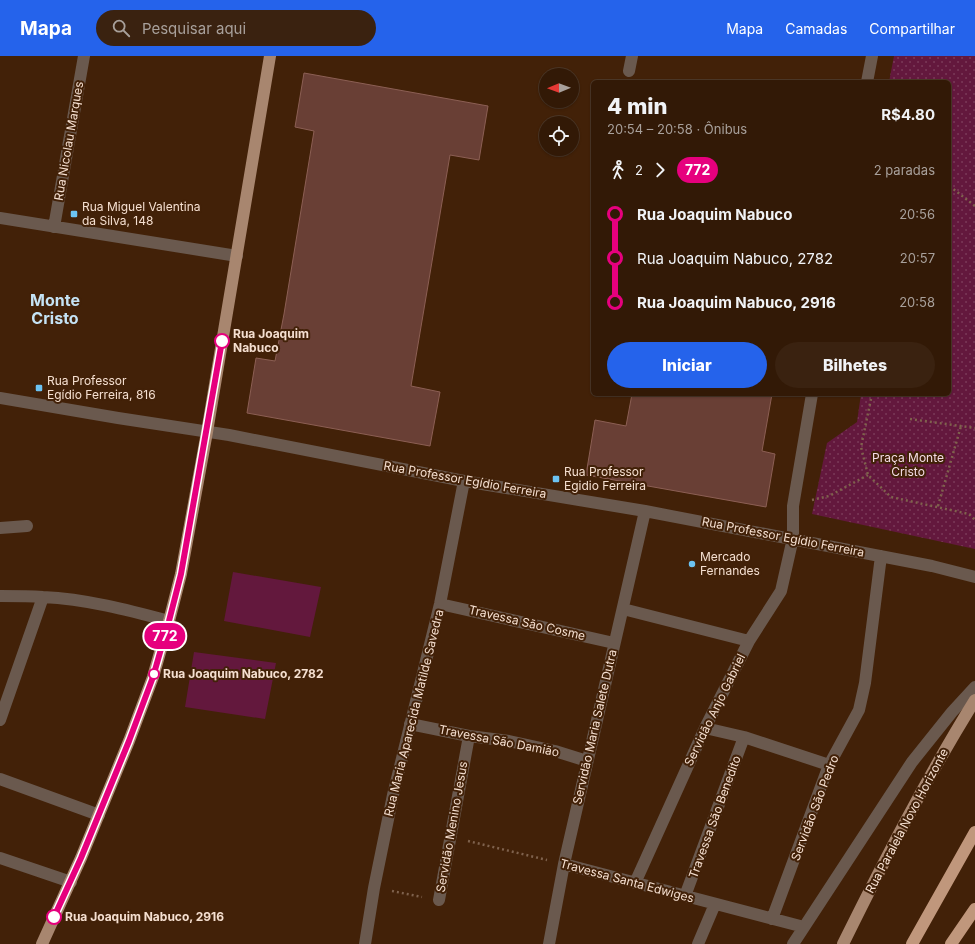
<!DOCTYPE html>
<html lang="pt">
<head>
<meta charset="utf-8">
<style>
	body { margin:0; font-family:Inter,sans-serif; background:#3a2210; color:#f1f3f6; height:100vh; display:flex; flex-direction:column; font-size:15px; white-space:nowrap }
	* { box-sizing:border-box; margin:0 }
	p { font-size:13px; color:#a8a09b }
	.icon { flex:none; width:22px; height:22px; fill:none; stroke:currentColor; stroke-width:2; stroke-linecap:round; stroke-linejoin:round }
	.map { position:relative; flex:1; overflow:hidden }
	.sheet { position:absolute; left:591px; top:24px; width:360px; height:316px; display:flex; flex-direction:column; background:#321906; border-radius:6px; box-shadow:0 1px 3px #0004,0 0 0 1px #4d3828 }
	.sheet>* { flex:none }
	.badge { padding:0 8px; border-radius:13px; font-size:14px; line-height:26px }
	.needle { width:26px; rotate:269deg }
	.buttons { position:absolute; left:539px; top:12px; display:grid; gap:8px }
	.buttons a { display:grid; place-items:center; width:40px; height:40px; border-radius:50%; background:#321906; box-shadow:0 1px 3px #0004,0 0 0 1px #4d3828; font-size:20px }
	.map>.badge { position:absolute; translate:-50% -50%; box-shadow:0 0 0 2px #fff }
	.legs { display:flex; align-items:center; gap:6px; height:44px; padding:0 16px; font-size:13px }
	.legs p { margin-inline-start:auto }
	.summary { display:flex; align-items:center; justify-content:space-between; height:68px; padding:0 16px }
	h1 { font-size:22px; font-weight:800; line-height:30px }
	.primary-button { display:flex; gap:8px; margin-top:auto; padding:8px 16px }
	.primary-button a { flex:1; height:46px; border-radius:24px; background:#2563eb; color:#fff; font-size:16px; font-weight:800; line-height:46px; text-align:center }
	.primary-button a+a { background:#3a2210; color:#f1f3f6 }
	ul { padding:0 16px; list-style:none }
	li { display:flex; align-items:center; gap:14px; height:44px; font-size:15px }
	li i { display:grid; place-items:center; width:6px; height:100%; margin:0 5px; background:currentColor }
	li i::after { content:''; width:10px; height:10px; margin:-5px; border:3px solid; border-radius:50%; background:#321906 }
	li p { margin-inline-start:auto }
	li:first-child i { background:linear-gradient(#0000 50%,currentColor 0) }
	li:last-child i { background:linear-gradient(currentColor 50%,#0000 0) }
	header { display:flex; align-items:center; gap:24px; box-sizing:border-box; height:56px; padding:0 20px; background:#2563eb; color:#fff }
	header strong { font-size:19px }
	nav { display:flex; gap:22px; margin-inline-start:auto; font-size:14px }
	.search { width:280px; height:36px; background:#3a2210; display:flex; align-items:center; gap:10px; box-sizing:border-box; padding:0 14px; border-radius:22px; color:#a8a09b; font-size:15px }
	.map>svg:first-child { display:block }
	.grass { fill:#63183d }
	.park { fill:url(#park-dots) }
	.building { fill:#693f35; stroke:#8c5f54 }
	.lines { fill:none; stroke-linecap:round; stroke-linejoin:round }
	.path { stroke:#7f624d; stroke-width:2.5; stroke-dasharray:2 3; stroke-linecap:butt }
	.minor { stroke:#6a594e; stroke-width:12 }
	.major { stroke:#a8866f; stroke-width:12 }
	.highway { stroke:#c0977c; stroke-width:12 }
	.line-1-casing { stroke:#fff; stroke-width:9 }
	.line-1 { stroke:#e6007e; stroke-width:6 }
	.poi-dot { fill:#6cc3f2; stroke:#422108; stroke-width:1.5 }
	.stop-1-dot { fill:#fff; stroke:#e6007e; stroke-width:2 }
	.labels { text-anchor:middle; stroke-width:4; stroke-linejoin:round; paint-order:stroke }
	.street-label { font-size:12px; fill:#f5dfd0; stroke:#422108 }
	.poi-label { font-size:12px; fill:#f5dfd0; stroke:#422108; text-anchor:start }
	.stop-label { font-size:12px; font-weight:bold; fill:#f5dfd0; stroke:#422108; text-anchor:start }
	.park-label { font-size:12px; fill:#f4dce5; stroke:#422108 }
	.district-label { font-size:16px; font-weight:bold; fill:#c5e3f5; stroke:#422108 }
</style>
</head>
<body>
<header>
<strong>Mapa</strong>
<div class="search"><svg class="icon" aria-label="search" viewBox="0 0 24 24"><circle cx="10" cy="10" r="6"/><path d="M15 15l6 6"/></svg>Pesquisar aqui</div>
<nav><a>Mapa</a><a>Camadas</a><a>Compartilhar</a></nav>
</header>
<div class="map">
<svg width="975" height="888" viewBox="0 0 975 888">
	<defs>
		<pattern id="park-dots" width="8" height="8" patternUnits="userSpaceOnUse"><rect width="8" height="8" fill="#63183d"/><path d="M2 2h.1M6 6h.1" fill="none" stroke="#7a3958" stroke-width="1.8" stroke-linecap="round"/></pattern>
	</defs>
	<rect width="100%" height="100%" fill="#422108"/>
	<path class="grass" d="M233,516L321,531L310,581L224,565Z
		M194,596L276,607L265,663L185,651Z"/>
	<path class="park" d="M894,0H975V493L812,458L827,387L857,366L861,338H949V26H889Z"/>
	<path class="building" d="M304,17L488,50L479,104L450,99L411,330L440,336L430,390L247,357L256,302L275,305L284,258L314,75L295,71Z
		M632,338H772L762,395L775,398L766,451L586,419L595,364L626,370Z"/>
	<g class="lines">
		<path class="path" d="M949,132H952L975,150
			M872,338L861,391L868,419L891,441L969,458L975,464
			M910,363L975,372
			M812,444L829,440L868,419
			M938,450L961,370
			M468,785L547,804
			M392,835L422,841"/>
		<path class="minor" d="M629,15L632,0
			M867,26L872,0
			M0,162L237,200
			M54,171L84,0
			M0,342L118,362L229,379L464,425L645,455L932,510L975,521
			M0,472L27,470
			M0,540C14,540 29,540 43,541C86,543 128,554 169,565
			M440,548L614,587
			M623,553L749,585
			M0,664L43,541
			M410,668L469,680L509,685L555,695L587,705
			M705,672L744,681L829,709
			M0,723L99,759
			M0,802L71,826
			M564,808L804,871
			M635,827L705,672L749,585L781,535L793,482V450L812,338
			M685,840L744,681
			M439,844L469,680
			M772,863L829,709L859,654L865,627L881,500
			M365,888L374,832L393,739L440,548L464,425
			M549,888L564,808L645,455
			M698,888L715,848
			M793,888L912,706L952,656L975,631"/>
		<path class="major" d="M42,888L81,802L129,685L153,621L169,565L181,518L207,376L270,0
			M843,888C884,805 926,723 975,644"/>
		<path class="highway" d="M912,888L975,776
			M951,888L975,853"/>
	</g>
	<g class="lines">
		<defs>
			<path id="line-1" d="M54,861L81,802L129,685L153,621L169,565L181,518L222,285"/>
		</defs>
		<use href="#line-1" class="line-1-casing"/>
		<use href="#line-1" class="line-1"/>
	</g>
	<g class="poi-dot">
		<rect x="70" y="154" width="8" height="8" rx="2"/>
		<rect x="35" y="328" width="8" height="8" rx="2"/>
		<rect x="552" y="419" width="8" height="8" rx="2"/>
		<circle cx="692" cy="508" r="4"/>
	</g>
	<g class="stop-1-dot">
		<circle cx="222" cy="285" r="7"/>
		<circle cx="154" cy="618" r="5"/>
		<circle cx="54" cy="861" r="7"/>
	</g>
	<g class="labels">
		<g class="street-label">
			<text transform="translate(69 85) rotate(-80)" y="4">Rua Nicolau Marques</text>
			<text transform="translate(465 424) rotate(10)" y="4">Rua Professor Egídio Ferreira</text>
			<text transform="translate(783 481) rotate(11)" y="4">Rua Professor Egídio Ferreira</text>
			<text transform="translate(527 567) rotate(13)" y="4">Travessa São Cosme</text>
			<text transform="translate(715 654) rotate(-64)" y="4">Servidão Anjo Gabriel</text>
			<text transform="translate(414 657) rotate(-76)" y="4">Rua Maria Aparecida Matilde Savedra</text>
			<text transform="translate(595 671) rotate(-77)" y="4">Servidão Maria Salete Dutra</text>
			<text transform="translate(499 685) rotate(11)" y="4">Travessa São Damião</text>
			<text transform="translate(815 752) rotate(-69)" y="4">Servidão São Pedro</text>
			<text transform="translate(715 761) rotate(-70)" y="4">Travessa São Benedito</text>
			<text transform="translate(907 765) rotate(-62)" y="4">Rua Paralela Novo Horizonte</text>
			<text transform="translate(452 771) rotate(-80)" y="4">Servidão Menino Jesus</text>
			<text transform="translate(627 825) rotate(15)" y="4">Travessa Santa Edwiges</text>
		</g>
		<g class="poi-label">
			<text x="82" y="155">Rua Miguel Valentina<tspan x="82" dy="14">da Silva, 148</tspan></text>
			<text x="47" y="329">Rua Professor<tspan x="47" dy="14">Egídio Ferreira, 816</tspan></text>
			<text x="564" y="420">Rua Professor<tspan x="564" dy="14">Egidio Ferreira</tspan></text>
			<text x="700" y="505">Mercado<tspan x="700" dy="14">Fernandes</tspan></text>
		</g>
		<g class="stop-label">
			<text x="233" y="282">Rua Joaquim<tspan x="233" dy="14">Nabuco</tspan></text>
			<text x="163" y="622">Rua Joaquim Nabuco, 2782</text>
			<text x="65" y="865">Rua Joaquim Nabuco, 2916</text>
		</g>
		<g class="park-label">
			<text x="908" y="406">Praça Monte<tspan x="908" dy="14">Cristo</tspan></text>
		</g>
		<g class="district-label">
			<text x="55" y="250">Monte<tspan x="55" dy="18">Cristo</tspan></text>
		</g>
	</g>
</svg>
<div class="buttons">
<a><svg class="needle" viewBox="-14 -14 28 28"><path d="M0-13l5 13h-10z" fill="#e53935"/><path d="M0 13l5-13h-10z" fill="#a8a09b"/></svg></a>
<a><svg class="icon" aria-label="locate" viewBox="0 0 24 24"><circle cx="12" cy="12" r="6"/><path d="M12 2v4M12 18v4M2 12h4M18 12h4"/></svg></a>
</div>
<b class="badge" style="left:165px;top:580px;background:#e6007e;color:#fff">772</b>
<section class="sheet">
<div class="summary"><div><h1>4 min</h1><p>20:54 – 20:58 · Ônibus</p></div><b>R$4.80</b></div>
<div class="legs"><svg class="icon" aria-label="walk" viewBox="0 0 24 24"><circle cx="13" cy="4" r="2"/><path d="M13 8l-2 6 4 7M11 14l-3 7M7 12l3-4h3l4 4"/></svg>2<svg class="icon" aria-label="forward" viewBox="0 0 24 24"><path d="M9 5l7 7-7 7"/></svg><b class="badge" style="background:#e6007e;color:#fff">772</b><p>2 paradas</p></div>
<ul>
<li><i style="color:#e6007e"></i><b>Rua Joaquim Nabuco</b><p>20:56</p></li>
<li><i style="color:#e6007e"></i><span>Rua Joaquim Nabuco, 2782</span><p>20:57</p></li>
<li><i style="color:#e6007e"></i><b>Rua Joaquim Nabuco, 2916</b><p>20:58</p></li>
</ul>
<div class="primary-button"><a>Iniciar</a><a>Bilhetes</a></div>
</section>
</div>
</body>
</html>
